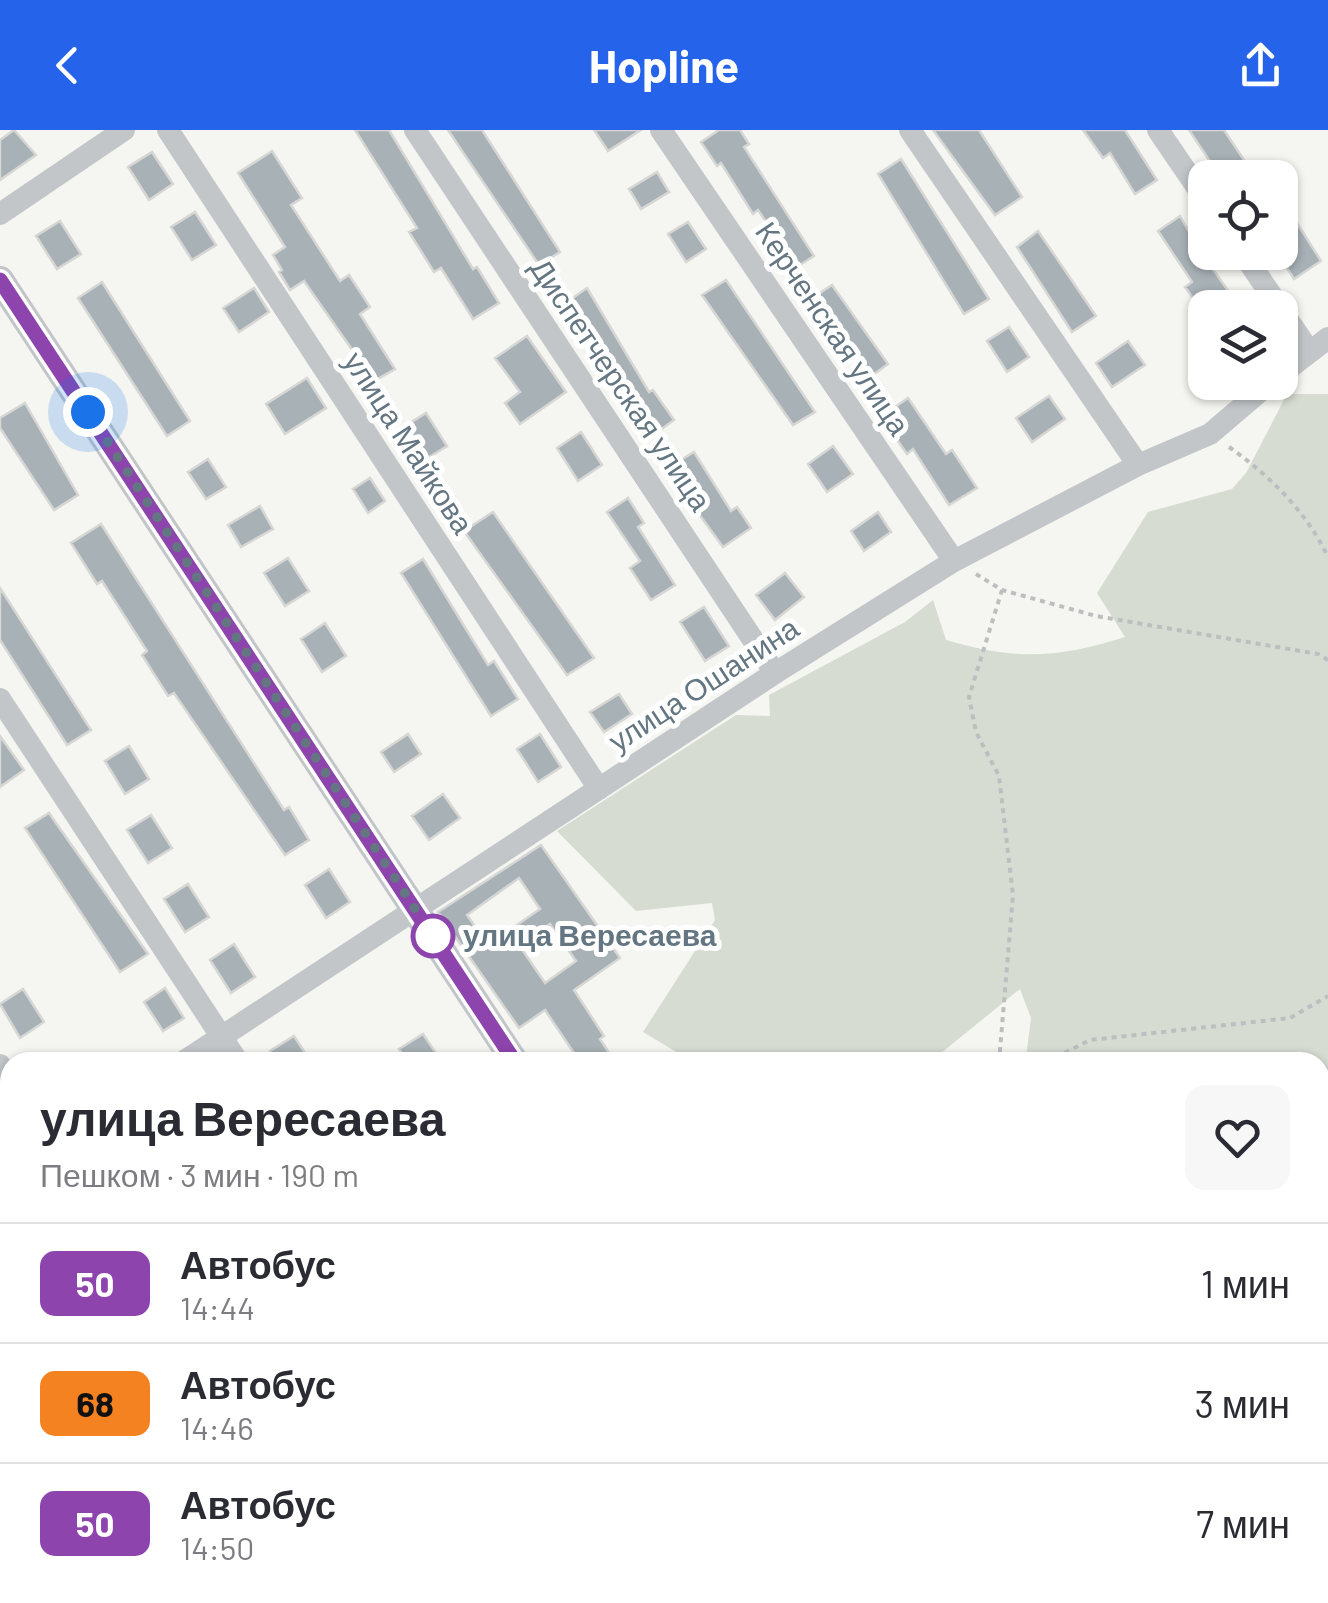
<!DOCTYPE html>
<html lang="ru">
<head>
<meta charset="utf-8">
<style>
	body { margin:0; font-family:Barlow,sans-serif; background:#f7f7f7; color:#2b2b33; height:100vh; display:flex; flex-direction:column; font-size:38px; white-space:nowrap }
	* { box-sizing:border-box; margin:0 }
	p { font-size:32px; color:#7c7c81 }
	.icon { flex:none; width:55px; height:55px; fill:none; stroke:currentColor; stroke-width:2; stroke-linecap:round; stroke-linejoin:round }
	.map { position:relative; flex:1; overflow:hidden }
	.details { position:absolute; left:0px; top:922px; width:1330px; height:552px; display:flex; flex-direction:column; background:#fff; border-radius:30px 30px 0 0; box-shadow:0 2px 8px #0004 }
	.details>* { flex:none }
	.badge { padding:0 20px; border-radius:15px; font-size:35px; line-height:65px }
	.fabs { position:absolute; left:1188px; top:30px; display:grid; gap:20px }
	.fabs a { display:grid; place-items:center; width:110px; height:110px; border-radius:20px; background:#fff; box-shadow:0 2px 8px #0004; font-size:50px }
	.you { position:absolute; width:50px; height:50px; margin:-25px; border:8px solid #fff; border-radius:50%; background:#1a73e8; box-shadow:0 0 0 15px #1a73e833 }
	.map>.badge { position:absolute; translate:-50% -50%; box-shadow:0 0 0 5px #fff }
	.round { display:grid; place-items:center; flex:none; width:105px; height:105px; border-radius:20px; background:#f7f7f7 }
	.summary { display:flex; align-items:center; justify-content:space-between; height:170px; padding:0 40px }
	h1 { font-size:48px; font-weight:700; line-height:75px }
	ul { padding:0; list-style:none }
	li { display:flex; align-items:center; gap:30px; height:120px; padding:0 40px; border-top:2px solid #e1e1e2 }
	li div { flex:1 }
	li b { display:block; font-size:38px }
	li em { font-style:normal }
	li .badge { min-width:110px; font-weight:700; text-align:center }
	header { display:flex; justify-content:space-between; align-items:center; height:130px; padding:0 40px; background:#2563eb; color:#fff; font-size:45px; font-weight:700 }
	.map>svg:first-child { display:block }
	.green { fill:#d6dcd2 }
	.building { fill:#a8b1b6; stroke:#d6d6d4; stroke-width:2.5; fill-rule:evenodd }
	.lines { fill:none; stroke-linecap:round; stroke-linejoin:round }
	.path { stroke:#bcbec0; stroke-width:4; stroke-dasharray:5 5; stroke-linecap:butt }
	.service { stroke:#c2c6c9; stroke-width:11 }
	.minor { stroke:#c2c6c9; stroke-width:22 }
	.tertiary { stroke:#c2c6c9; stroke-width:28 }
	.line-casing { stroke:#fff; stroke-width:22 }
	.line { stroke:#8e44ad; stroke-width:15 }
	.walk { stroke:#647682; stroke-width:10; stroke-dasharray:0 18 }
	.stop-dot { fill:#fff; stroke:#8e44ad; stroke-width:5 }
	.labels { text-anchor:middle; stroke-width:10; stroke-linejoin:round; paint-order:stroke }
	.street-label { font-size:30px; fill:#647682; stroke:#fff }
	.stop-label { font-size:30px; font-weight:bold; fill:#647682; stroke:#fff; text-anchor:start }
</style>
</head>
<body>
<header><svg class="icon" aria-label="back" viewBox="0 0 24 24"><path d="M15 5l-7 7 7 7"/></svg>Hopline<svg class="icon" aria-label="share" viewBox="0 0 24 24"><path d="M12 15V3M7 8l5-5 5 5M5 13v7h14v-7"/></svg></header>
<div class="map">
<svg width="1328" height="1473" viewBox="0 0 1328 1473">
	<rect width="100%" height="100%" fill="#f5f5f1"/>
	<path class="green" d="M1287,264H1328V1473H1064L1059,1465H1320V932H1033L1026,927L1031,888L1020,859L930,932H693L643,902L715,790L712,773L636,781L557,701L736,585L770,586L769,565L905,492L933,470L946,510C1014,530 1056,529 1125,507L1097,463L1148,382L1232,359L1246,343Z
		M0,1365L10,1375V1465H104L112,1473H0Z"/>
	<path class="building" d="M14,0L36,25L0,50V10Z
		M355,0H389L473,139L477,137L499,173L473,189L441,138L434,142L409,102L417,98Z
		M448,0H482L560,122L539,135Z
		M594,0H641L608,21Z
		M719,0H740L749,14L744,17L814,126L797,137L758,80L753,84L721,33L717,36L701,12Z
		M933,0H979L1022,67L995,85Z
		M1083,0H1125L1157,50L1135,64L1110,23L1103,28Z
		M1189,0H1224L1256,48H1221Z
		M272,21L302,68L291,75L340,151L349,145L370,177L360,184L395,239L374,251L304,151L290,160L279,142L282,140L273,125L285,117L238,43Z
		M152,22L173,54L149,70L128,37Z
		M901,29L989,169L964,184L878,44Z
		M657,42L669,62L641,79L629,59Z
		M195,82L216,115L192,130L171,97Z
		M1180,86L1199,119L1240,178H1200L1185,157L1192,152L1158,101Z
		M60,91L81,124L57,139L36,106Z
		M688,92L706,119L686,132L668,104Z
		M1297,93L1321,131L1294,149L1280,127V104Z
		M1038,101L1096,186L1072,202L1017,117Z
		M726,150L815,282L793,295L702,165Z
		M102,152L190,291L167,306L78,168Z
		M832,155L888,234L866,250L814,167Z
		M254,158L269,182L239,202L223,178Z
		M587,158L649,262L653,260L674,290L652,306L564,174Z
		M1009,197L1029,227L1007,242L987,211Z
		M527,206L566,262L520,294L505,273L520,262L495,228Z
		M1128,211L1145,235L1112,257L1096,233Z
		M307,248L326,278L285,304L266,274Z
		M1049,266L1065,289L1032,312L1016,288Z
		M908,268L946,324L952,320L977,358L949,375L913,319L907,324L881,287Z
		M25,273L78,365L54,380L0,298V288Z
		M426,283L447,316L423,331L402,298Z
		M581,302L602,335L578,351L557,318Z
		M833,316L853,344L827,362L808,334Z
		M694,322L731,381L737,377L751,398L723,417L666,339Z
		M208,329L226,357L206,369L188,342Z
		M370,348L385,371L368,383L353,359Z
		M628,368L644,393L638,397L675,455L651,470L630,438L640,431L607,382Z
		M260,376L273,399L241,417L228,395Z
		M493,382L594,528L567,545L464,401Z
		M878,382L891,402L864,421L851,401Z
		M101,394L284,680L289,677L309,710L285,725L174,563L168,566L142,525L147,521L102,451L97,454L71,413Z
		M288,428L309,461L285,476L264,443Z
		M423,429L488,535L494,531L518,569L491,586L401,443Z
		M785,443L804,467L775,490L756,465Z
		M0,458L91,600L67,615L0,510Z
		M704,477L729,516L705,531L680,492Z
		M325,493L346,526L322,542L301,509Z
		M619,564L632,584L604,602L590,582Z
		M408,604L421,624L394,642L381,622Z
		M540,604L561,637L538,652L517,619Z
		M0,606L24,640L0,657Z
		M129,616L149,649L125,664L105,631Z
		M443,664L460,688L429,710L412,686Z
		M49,683L148,824L120,842L25,698Z
		M151,685L172,718L148,733L127,700Z
		M541,715L620,828L574,860L604,906L600,909L615,932H580L545,880L519,898L438,782ZM519,748L540,779L488,815L467,785ZM550,794L576,831L545,853L519,815Z
		M329,739L350,772L326,788L305,755Z
		M188,754L209,787L185,802L164,769Z
		M234,814L255,847L231,863L210,830Z
		M165,858L184,888L163,901L144,872Z
		M23,859L44,892L20,908L0,874Z
		M423,904L442,932H408L399,919Z
		M294,906L311,932H277L270,921Z"/>
	<g class="lines">
		<path class="path" d="M1229,317C1270,346 1306,381 1328,427
			M976,444L1002,460L1096,486L1318,524L1328,530
			M999,932L1013,765L999,646L976,602L969,567L1002,460
			M1047,932L1090,910L1290,888L1328,866"/>
		<path class="service" d="M0,1276L10,1281
			M137,1465L141,1473"/>
		<path class="minor" d="M168,0L599,659
			M415,0L775,543
			M661,0L954,431
			M910,0L1138,335
			M1158,0L1205,69
			M0,84L124,0
			M1242,122L1280,178
			M1280,178L1309,221
			M1280,245L1328,208
			M0,569L238,932
			M183,932L775,543L954,431L1138,335L1210,304L1271,252
			M0,935L10,950
			M0,1061L10,1054
			M351,1465L357,1473
			M598,1465L604,1473
			M700,1473L712,1465"/>
		<path class="tertiary" d="M0,150L515,932
			M863,1465L868,1473"/>
	</g>
	<g class="lines">
		<defs>
			<path id="line" d="M0,150L515,932"/>
		</defs>
		<use href="#line" class="line-casing"/>
		<use href="#line" class="line"/>
		<path class="walk" d="M88,282L433,806"/>
	</g>
	<circle class="stop-dot" cx="433" cy="806" r="20"/>
	<g class="labels">
		<g class="street-label">
			<text transform="translate(832 199) rotate(56)" y="10">Керченская улица</text>
			<text transform="translate(620 255) rotate(56)" y="10">Диспетчерская улица</text>
			<text transform="translate(408 313) rotate(57)" y="10">улица Майкова</text>
			<text transform="translate(704 555) rotate(-33)" y="10">улица Ошанина</text>
		</g>
		<g class="stop-label">
			<text x="463" y="816">улица Вересаева</text>
		</g>
	</g>
</svg>
<div class="fabs">
<a><svg class="icon" aria-label="locate" viewBox="0 0 24 24"><circle cx="12" cy="12" r="6"/><path d="M12 2v4M12 18v4M2 12h4M18 12h4"/></svg></a>
<a><svg class="icon" aria-label="layers" viewBox="0 0 24 24"><path d="M12 4l9 5-9 5-9-5zM3 14l9 5 9-5"/></svg></a>
</div>
<div class="you" style="left:88px;top:282px"></div>
<section class="details">
<div class="summary"><div><h1>улица Вересаева</h1><p>Пешком · 3 мин · 190 m</p></div><a class="round"><svg class="icon" aria-label="heart" viewBox="0 0 24 24"><path d="M12 20l-8-8c-3-5 5-10 8-4 3-6 11-1 8 4z"/></svg></a></div>
<ul>
<li><span class="badge" style="background:#8e44ad;color:#fff">50</span><div><b>Автобус</b><p>14:44</p></div><em>1 мин</em></li>
<li><span class="badge" style="background:#f58220;color:#111">68</span><div><b>Автобус</b><p>14:46</p></div><em>3 мин</em></li>
<li><span class="badge" style="background:#8e44ad;color:#fff">50</span><div><b>Автобус</b><p>14:50</p></div><em>7 мин</em></li>
</ul>
</section>
</div>
</body>
</html>
